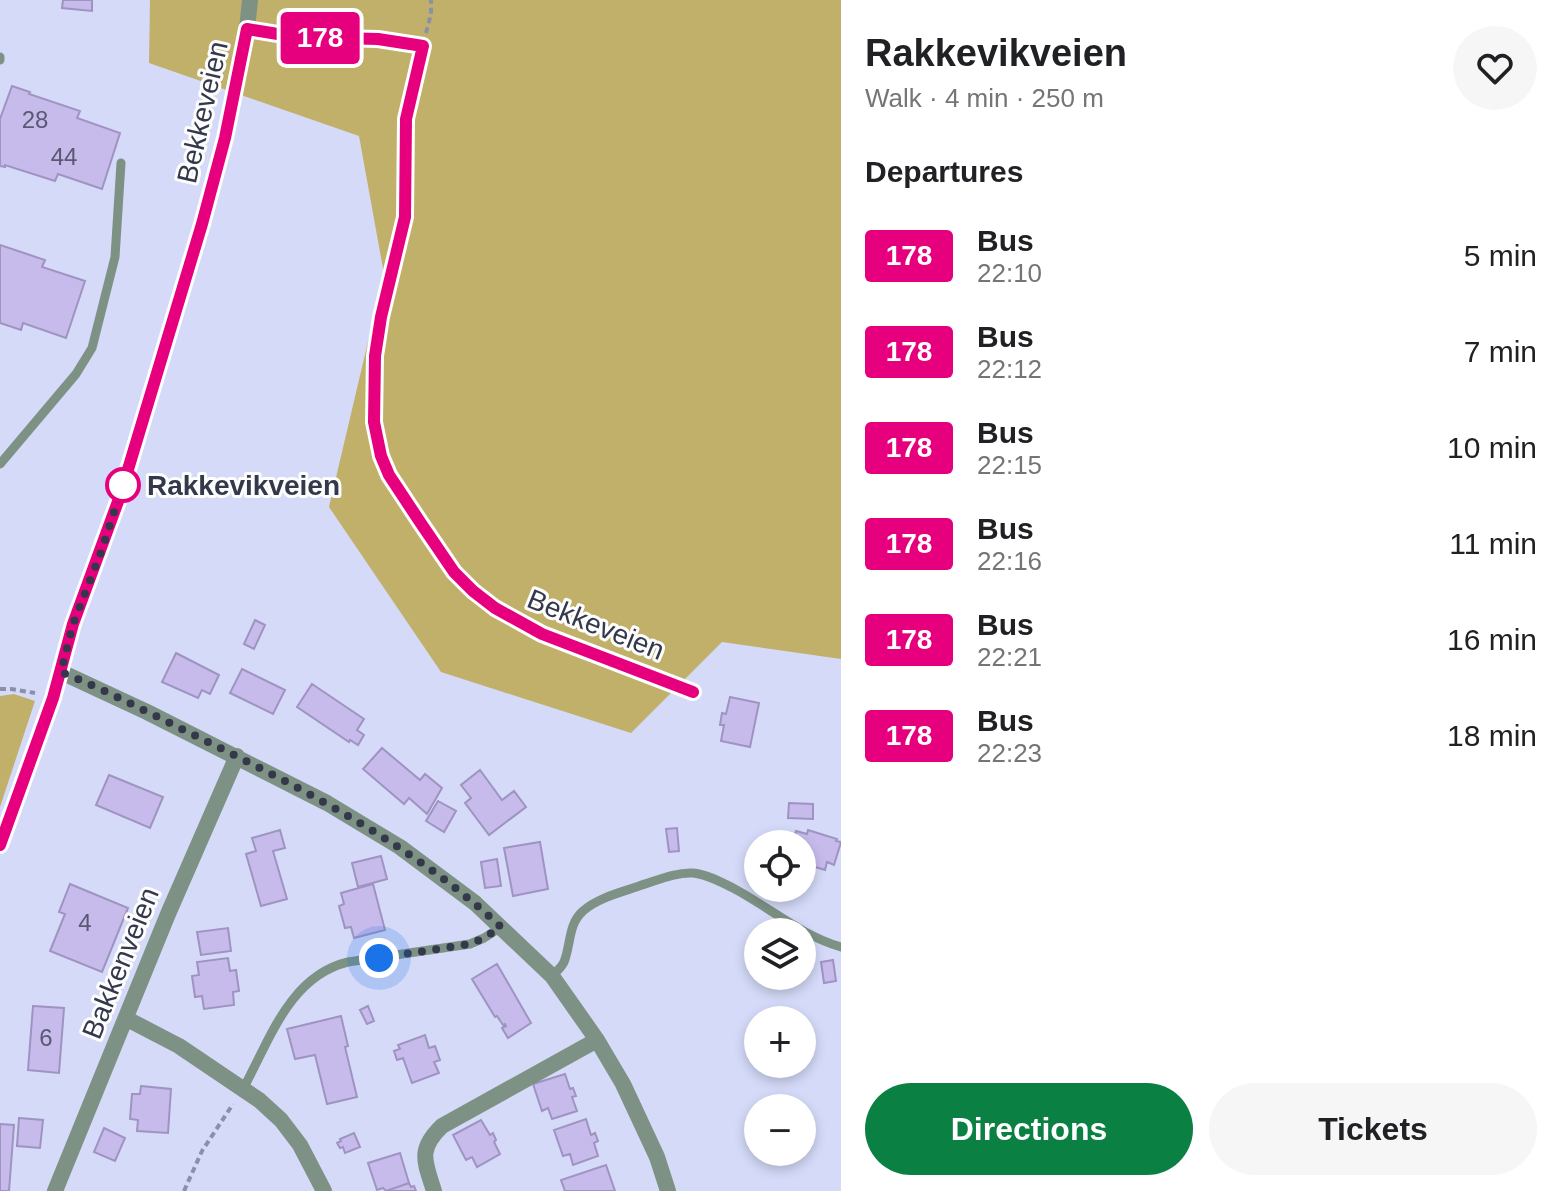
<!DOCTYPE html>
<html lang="en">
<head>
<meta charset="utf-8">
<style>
	body { margin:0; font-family:Arial,sans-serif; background:#f6f6f6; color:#202124; height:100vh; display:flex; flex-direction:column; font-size:30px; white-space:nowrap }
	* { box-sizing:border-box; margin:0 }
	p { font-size:26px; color:#757577 }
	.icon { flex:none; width:44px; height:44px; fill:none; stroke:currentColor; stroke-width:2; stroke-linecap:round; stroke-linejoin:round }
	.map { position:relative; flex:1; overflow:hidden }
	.side { display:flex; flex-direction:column; background:#fff; width:720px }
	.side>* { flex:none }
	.badge { padding:0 16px; border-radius:6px; font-size:28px; line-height:52px }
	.tools { position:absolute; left:744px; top:830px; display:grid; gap:16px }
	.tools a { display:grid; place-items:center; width:72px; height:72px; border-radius:50%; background:#fff; box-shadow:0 4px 12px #0003; font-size:40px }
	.you { position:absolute; width:40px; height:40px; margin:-20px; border:6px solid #fff; border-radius:50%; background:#1a73e8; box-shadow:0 0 0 12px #1a73e833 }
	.map>.badge { position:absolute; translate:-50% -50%; box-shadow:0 0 0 4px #fff }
	h2 { padding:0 24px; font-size:30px; line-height:72px }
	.round { display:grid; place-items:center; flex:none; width:84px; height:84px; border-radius:42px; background:#f6f6f6 }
	.head { display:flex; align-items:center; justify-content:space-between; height:136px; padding:0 24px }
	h1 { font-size:38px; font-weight:700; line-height:60px }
	.primary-button { display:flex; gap:16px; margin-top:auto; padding:16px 24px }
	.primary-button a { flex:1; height:92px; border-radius:48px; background:#0b8043; color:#fff; font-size:32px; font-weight:700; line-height:92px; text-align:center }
	.primary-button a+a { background:#f6f6f6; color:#202124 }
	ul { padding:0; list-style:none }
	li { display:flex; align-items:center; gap:24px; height:96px; padding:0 24px }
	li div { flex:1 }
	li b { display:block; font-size:30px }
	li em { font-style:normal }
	li .badge { min-width:88px; font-weight:700; text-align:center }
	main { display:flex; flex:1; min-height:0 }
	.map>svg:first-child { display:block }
	.green { fill:#c1b06a }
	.building { fill:#c7bbec; stroke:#9f93c2; stroke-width:2 }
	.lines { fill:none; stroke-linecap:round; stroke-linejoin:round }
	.path { stroke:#8a90a8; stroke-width:4; stroke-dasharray:6 4; stroke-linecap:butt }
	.service { stroke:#7d9284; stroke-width:9 }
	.minor { stroke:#7d9284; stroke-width:16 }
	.line-casing { stroke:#fff; stroke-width:18 }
	.line { stroke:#e6007e; stroke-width:12 }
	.walk { stroke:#34384b; stroke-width:8; stroke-dasharray:0 14.4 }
	.stop-dot { fill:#fff; stroke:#e6007e; stroke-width:4 }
	.labels { text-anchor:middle; stroke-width:6; stroke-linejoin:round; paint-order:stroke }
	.number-label { font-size:24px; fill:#595973 }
	.street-label { font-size:28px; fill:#34384b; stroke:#fdfdfd }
	.stop-label { font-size:28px; font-weight:bold; fill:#34384b; stroke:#fdfdfd; text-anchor:start }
</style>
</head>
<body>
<main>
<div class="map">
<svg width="841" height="1191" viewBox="0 0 841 1191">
	<rect width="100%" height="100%" fill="#d4daf8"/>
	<path class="green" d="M150,0H841V659L722,642L631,733L441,672L329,507L384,274L359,136L149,63Z
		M14,694L35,701L0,807V696Z"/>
	<path class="building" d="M63,0H92V11L62,8Z
		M12,86L30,92L29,94L80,111L77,118L120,133L102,189L58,174L55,181L5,165V167L0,166V119Z
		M0,245L45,260L42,267L85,281L66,338L23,323L21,330L0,323Z
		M255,620L265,625L254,649L244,644Z
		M176,653L219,675L210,694L202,690L198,698L162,682Z
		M242,669L285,690L273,714L230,693Z
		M312,684L364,719L357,730L364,735L358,745L350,740L349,742L297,707Z
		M730,697L759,703L750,747L721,741L724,725H720L722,713L726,714Z
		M382,748L420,780L425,774L442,788L427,814L409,798L404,804L363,769Z
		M480,770L502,800L514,791L526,807L489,835L465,803L471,798L461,785Z
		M109,775L163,797L150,828L96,805Z
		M438,801L456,811L444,832L426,821Z
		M789,803L813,804V819L788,818Z
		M677,828L679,851L669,852L666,829Z
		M280,830L285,848L273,851L287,899L261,906L246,854L256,851L252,838Z
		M808,830L837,839L836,841L841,842L834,865L827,862L825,870L802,863V844H792L796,831L807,834Z
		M540,842L548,889L513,896L504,848Z
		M381,856L387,879L358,887L352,863Z
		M497,859L501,886L485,888L481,862Z
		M70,884L128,908L102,972L50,951L65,914L59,912Z
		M373,884L385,930L354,938L351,927L345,928L339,906L344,904L341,893Z
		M228,928L231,951L201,955L197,932Z
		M228,958L230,971L236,970L239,991L233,992L234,1005L204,1009L202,996L195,997L192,976L199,975L197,962Z
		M833,960L836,981L824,983L821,962Z
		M497,964L531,1023L508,1038L502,1028L506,1026L505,1024L503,1025L497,1016L495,1017L472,979Z
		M33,1006L64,1008L59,1073L28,1070Z
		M368,1006L374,1021L367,1024L360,1010Z
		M341,1016L348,1046L345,1047L357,1097L327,1104L315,1055L295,1059L287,1029Z
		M425,1035L429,1048L435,1046L440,1060L434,1062L439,1073L412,1083L403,1058L397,1060L394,1051L400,1049L398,1045Z
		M565,1074L570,1089L573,1088L576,1096L572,1097L577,1111L552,1119L548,1108L542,1111L533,1084Z
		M141,1086L171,1089L168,1133L137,1131L138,1120L130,1119L132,1094H140Z
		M19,1118L43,1120L40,1148L17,1146Z
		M586,1119L591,1135L595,1133L598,1141L594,1143L598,1156L573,1165L570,1154L563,1156L554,1130Z
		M481,1120L490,1135L493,1133L496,1140L494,1142L500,1154L477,1167L472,1157L466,1160L453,1135Z
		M0,1124L14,1125L9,1191H0Z
		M104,1128L125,1138L115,1161L94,1152Z
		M354,1133L360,1147L345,1153L343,1147L340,1148L337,1143L341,1141L340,1139Z
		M400,1153L409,1183L386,1191L383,1188L377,1190L368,1163Z
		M606,1165L615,1191H565L561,1180Z
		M409,1183L411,1187L414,1186L416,1191H386Z"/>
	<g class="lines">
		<path class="path" d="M426,33L431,14V0
			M0,689H11L35,693
			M184,1191L202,1151L233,1104"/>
		<path class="service" d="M247,29L296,37L378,39L423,46L406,119L405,217L381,317L375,356L374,422L381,456L389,475L420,522L454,572L473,591L495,608L542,634L693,692
			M0,57V60
			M0,464L76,374L92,348L115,257L121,163
			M552,976C556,972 562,967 564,962C571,945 568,924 583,911C597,898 622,892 639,886C656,881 675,872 693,873C706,874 721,882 733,888C769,907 802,936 841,947
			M243,1089C269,1042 289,976 348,962L470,944L484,938L501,927"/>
		<path class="minor" d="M61,672L147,712L327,803L400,847L475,903L552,976L597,1040L623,1084L657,1157L668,1191
			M0,845L53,698L73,624L120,496L202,224L225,138L247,29L250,0
			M127,1019L179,1046L259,1100L281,1120L300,1145L324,1191
			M55,1191L168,914L237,756
			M434,1191C425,1162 417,1150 442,1126L597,1040"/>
	</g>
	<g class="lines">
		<defs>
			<path id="line" d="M0,845L53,698L73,624L120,496L202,224L225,138L247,29L296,37L378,39L423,46L406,119L405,217L381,317L375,356L374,422L381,456L389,475L420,522L454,572L473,591L495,608L542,634L693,692"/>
		</defs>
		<use href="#line" class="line-casing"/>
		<use href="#line" class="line"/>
		<path class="walk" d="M123,485L100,555L73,624L61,672C110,692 157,717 204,740C309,792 414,846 501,927L484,938L470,944L379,958"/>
	</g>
	<circle class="stop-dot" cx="123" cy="485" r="16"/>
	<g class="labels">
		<g class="number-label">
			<text x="35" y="128">28</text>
			<text x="64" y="165">44</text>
			<text x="85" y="931">4</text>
			<text x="46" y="1046">6</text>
		</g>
		<g class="street-label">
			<text transform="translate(202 112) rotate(-77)" y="10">Bekkeveien</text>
			<text transform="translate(596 624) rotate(22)" y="10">Bekkeveien</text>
			<text transform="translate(120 963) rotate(-68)" y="10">Bakkenveien</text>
		</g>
		<g class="stop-label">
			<text x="147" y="495">Rakkevikveien</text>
		</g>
	</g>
</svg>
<div class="tools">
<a><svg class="icon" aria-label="locate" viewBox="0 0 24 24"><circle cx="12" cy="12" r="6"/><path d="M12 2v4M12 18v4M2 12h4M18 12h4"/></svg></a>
<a><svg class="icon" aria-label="layers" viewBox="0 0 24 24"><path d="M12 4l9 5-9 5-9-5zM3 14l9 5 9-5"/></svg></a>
<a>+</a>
<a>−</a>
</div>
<div class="you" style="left:379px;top:958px"></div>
<b class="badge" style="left:320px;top:38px;background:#e6007e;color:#fff">178</b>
</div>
<section class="side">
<div class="head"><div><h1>Rakkevikveien</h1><p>Walk · 4 min · 250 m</p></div><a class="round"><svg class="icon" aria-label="heart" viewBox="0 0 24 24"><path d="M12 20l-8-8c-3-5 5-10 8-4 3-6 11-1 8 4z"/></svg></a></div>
<h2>Departures</h2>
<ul>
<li><span class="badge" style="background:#e6007e;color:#fff">178</span><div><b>Bus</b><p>22:10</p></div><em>5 min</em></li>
<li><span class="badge" style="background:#e6007e;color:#fff">178</span><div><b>Bus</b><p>22:12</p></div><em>7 min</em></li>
<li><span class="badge" style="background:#e6007e;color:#fff">178</span><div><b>Bus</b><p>22:15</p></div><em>10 min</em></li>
<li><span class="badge" style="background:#e6007e;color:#fff">178</span><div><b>Bus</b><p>22:16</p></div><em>11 min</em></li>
<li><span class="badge" style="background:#e6007e;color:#fff">178</span><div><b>Bus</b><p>22:21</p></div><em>16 min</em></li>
<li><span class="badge" style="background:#e6007e;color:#fff">178</span><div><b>Bus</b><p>22:23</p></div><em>18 min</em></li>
</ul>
<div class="primary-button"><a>Directions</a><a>Tickets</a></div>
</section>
</main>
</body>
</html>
